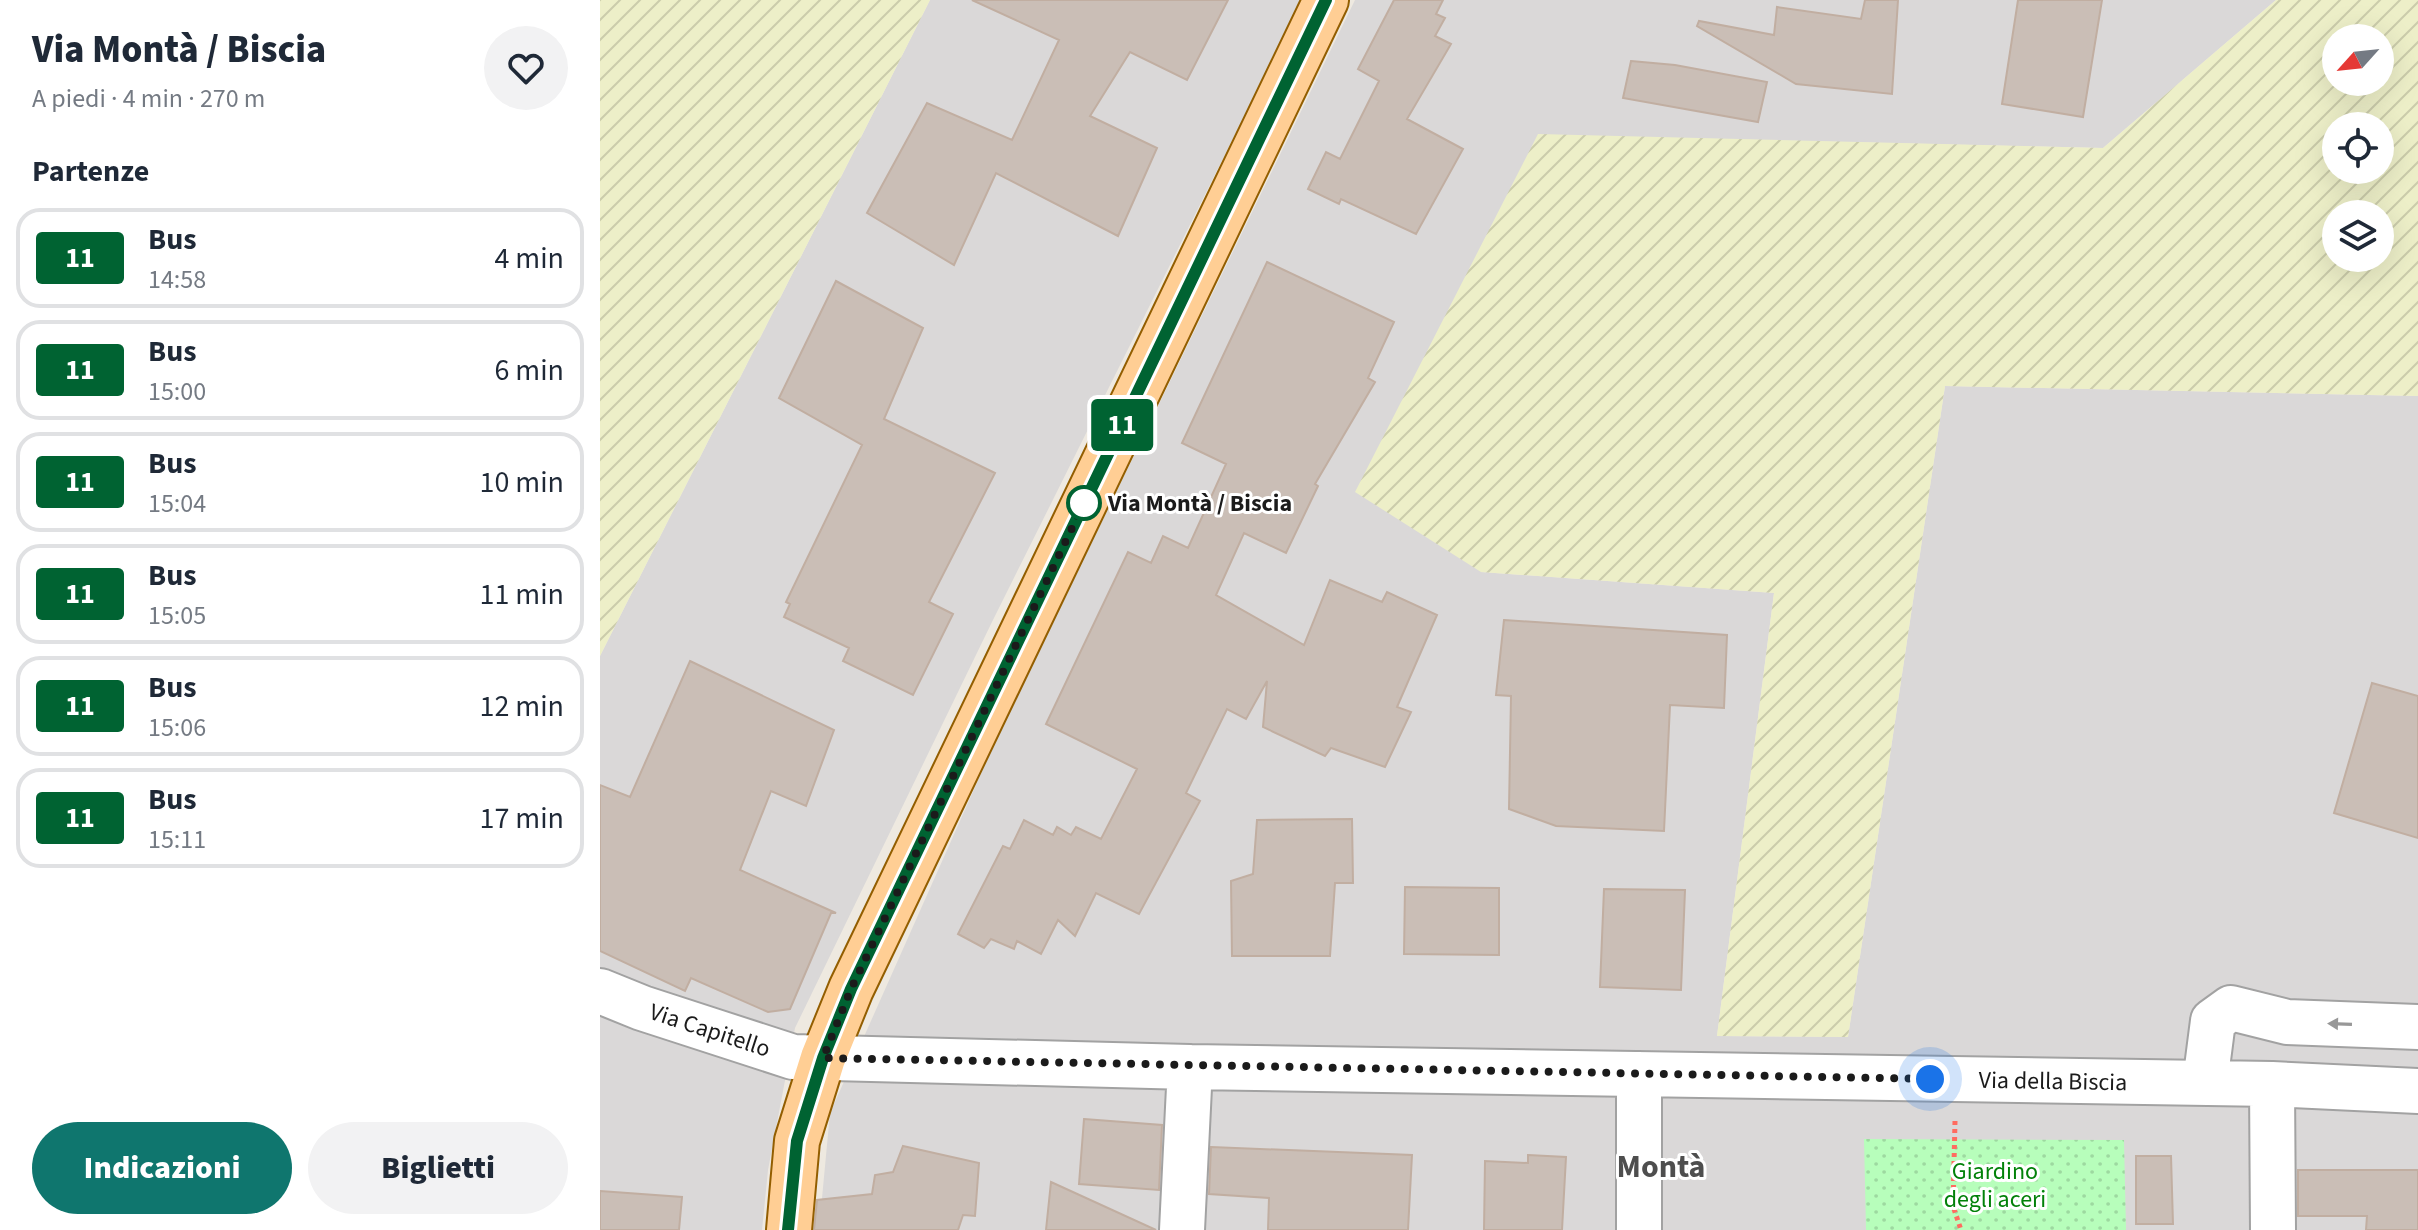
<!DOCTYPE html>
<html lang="it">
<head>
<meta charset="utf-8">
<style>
	body { margin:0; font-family:"Source Sans 3",sans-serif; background:#f2f2f3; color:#1f2937; height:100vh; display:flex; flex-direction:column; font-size:30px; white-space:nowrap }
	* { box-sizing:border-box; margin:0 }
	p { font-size:26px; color:#747a83 }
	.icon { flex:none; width:44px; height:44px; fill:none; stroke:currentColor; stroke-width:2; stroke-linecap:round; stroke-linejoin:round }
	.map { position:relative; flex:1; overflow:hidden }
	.sheet { display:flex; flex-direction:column; background:#fff; width:600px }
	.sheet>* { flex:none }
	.badge { padding:0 16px; border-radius:6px; font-size:28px; line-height:52px }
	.needle { width:52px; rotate:243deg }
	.controls { position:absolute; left:1722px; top:24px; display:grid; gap:16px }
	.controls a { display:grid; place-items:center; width:72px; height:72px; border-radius:50%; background:#fff; box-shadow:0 8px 32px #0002; font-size:40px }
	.you { position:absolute; width:40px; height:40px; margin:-20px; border:6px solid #fff; border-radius:50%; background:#1a73e8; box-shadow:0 0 0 12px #1a73e833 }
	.map>.badge { position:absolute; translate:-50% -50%; box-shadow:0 0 0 4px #fff }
	h2 { padding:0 32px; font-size:30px; line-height:72px }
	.round { display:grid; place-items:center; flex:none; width:84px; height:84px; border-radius:42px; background:#f2f2f3 }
	.headline { display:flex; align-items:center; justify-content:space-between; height:136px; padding:0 32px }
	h1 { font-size:38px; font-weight:800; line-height:60px }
	.primary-button { display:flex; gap:16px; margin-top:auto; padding:16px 32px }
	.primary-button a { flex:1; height:92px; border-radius:48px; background:#0f766e; color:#fff; font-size:32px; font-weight:800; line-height:92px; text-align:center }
	.primary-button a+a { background:#f2f2f3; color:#1f2937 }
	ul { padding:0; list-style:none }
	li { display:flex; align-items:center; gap:24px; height:100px; margin:0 16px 12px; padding:0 16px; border:4px solid #e0e1e3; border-radius:24px }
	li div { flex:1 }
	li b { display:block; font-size:30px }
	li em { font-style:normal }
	li .badge { min-width:88px; font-weight:700; text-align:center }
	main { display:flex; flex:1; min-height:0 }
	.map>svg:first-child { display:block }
	.residential { fill:#dad8d8 }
	.farmland { fill:url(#farmland-furrows); fill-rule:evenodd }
	.park { fill:url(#park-dots) }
	.building { fill:#cabeb6; stroke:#c1aea1; stroke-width:2 }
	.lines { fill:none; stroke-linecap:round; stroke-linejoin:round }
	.minor-casing { stroke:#a2a2a2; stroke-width:48 }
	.major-casing { stroke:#935e00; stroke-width:48 }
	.path { stroke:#ff6c60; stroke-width:5; stroke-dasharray:4 4; stroke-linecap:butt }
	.minor { stroke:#fff; stroke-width:44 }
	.major { stroke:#ffce94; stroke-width:44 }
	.oneway { fill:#989898 }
	.line-casing { stroke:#fff; stroke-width:18 }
	.line { stroke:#006332; stroke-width:12 }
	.walk { stroke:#1b1b1b; stroke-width:8; stroke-dasharray:0 14.4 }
	.stop-dot { fill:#fff; stroke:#006332; stroke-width:4 }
	.labels { text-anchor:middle; stroke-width:6; stroke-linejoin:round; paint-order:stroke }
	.stop-label { font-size:24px; font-weight:bold; fill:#1b1b1b; stroke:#fff; text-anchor:start }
	.street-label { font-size:24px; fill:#1b1b1b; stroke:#fff }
	.park-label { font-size:24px; fill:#028109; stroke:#fff }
	.district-label { font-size:32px; font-weight:bold; fill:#4e4e4e; stroke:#fff }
</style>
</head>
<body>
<main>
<section class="sheet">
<div class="headline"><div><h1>Via Montà / Biscia</h1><p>A piedi · 4 min · 270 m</p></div><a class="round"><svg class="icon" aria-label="heart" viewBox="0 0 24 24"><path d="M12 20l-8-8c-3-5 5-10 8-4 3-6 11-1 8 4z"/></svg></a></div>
<h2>Partenze</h2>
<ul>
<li><span class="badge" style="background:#006332;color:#fff">11</span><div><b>Bus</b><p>14:58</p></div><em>4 min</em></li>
<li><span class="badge" style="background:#006332;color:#fff">11</span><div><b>Bus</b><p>15:00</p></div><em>6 min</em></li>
<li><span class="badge" style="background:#006332;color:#fff">11</span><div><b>Bus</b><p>15:04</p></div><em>10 min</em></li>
<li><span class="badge" style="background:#006332;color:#fff">11</span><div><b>Bus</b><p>15:05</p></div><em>11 min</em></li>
<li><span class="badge" style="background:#006332;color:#fff">11</span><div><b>Bus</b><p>15:06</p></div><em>12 min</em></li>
<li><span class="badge" style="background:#006332;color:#fff">11</span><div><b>Bus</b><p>15:11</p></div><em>17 min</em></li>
</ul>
<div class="primary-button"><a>Indicazioni</a><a>Biglietti</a></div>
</section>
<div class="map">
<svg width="1818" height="1230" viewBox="0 0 1818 1230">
	<defs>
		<pattern id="farmland-furrows" width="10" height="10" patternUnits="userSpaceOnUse" patternTransform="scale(2)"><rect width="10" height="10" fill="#edefc8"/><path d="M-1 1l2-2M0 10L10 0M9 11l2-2" fill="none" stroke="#cbccab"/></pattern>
		<pattern id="park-dots" width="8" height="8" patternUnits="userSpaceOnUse" patternTransform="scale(2)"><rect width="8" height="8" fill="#b7febb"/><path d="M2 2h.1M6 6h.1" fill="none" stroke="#9dd9a0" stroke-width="1.8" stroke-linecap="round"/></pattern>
	</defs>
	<rect width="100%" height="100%" fill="#eee9e0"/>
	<path class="residential" d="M330,0H702L391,624L195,1028L168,1170L162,1230H0V656Z
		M755,0H1676L1503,148L938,135L881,572L1174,593L1117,1036L1248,1037L1345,386L1818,396V1230H219L230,1113L396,740Z"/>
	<path class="farmland" d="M0,0H330L0,656Z
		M1676,0H1818V396L1345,386L1248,1037L1117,1036L1174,593L881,572L755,492L938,134L1503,148ZM1736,38H1780V82H1736ZM1736,126H1780V170H1736ZM1736,214H1780V258H1736Z"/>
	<path class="park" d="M1264,1139L1524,1140L1526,1230H1266Z"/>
	<path class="building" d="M372,0H628L587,80L530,52L490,116L557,148L518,236L396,173L354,265L267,213L327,103L412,140L459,40Z
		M794,0H843L836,14L845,18L835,36L851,44L807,119L863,149L816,234L741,199L739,204L708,189L726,152L740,159L779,81L758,69Z
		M1265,0H1298L1292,94L1196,84L1097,26L1099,21L1174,35L1177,7L1261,19Z
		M1418,0H1502L1483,117L1402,104Z
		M1031,61L1075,65L1167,82L1158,122L1023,98Z
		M667,262L794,322L768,378L775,382L715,484L718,486L686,553L644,533L616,595L704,645L730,580L782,602L787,592L837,615L797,707L811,712L785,767L731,748L725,756L663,727L667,681L646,719L627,709L586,793L600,801L539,914L496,893L475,936L458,920L441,954L417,941L414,949L391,939L384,948L358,934L403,846L410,849L424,820L453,835L457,827L471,835L476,827L501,839L537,769L446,724L528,552L551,563L563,536L588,548L626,464L582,443Z
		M236,281L323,328L284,419L395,473L329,602L353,614L313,695L243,661L249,648L184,617L190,604L186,602L262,445L179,398Z
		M904,620L1127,635L1124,708L1070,705L1064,831L956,826L909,809L911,696L896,695Z
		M90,661L234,730L206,806L171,791L140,870L236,913H231L190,1009L168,1012L91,978L85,991L0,951V785L30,797Z
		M1772,683L1818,696V838L1734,813Z
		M752,819L753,883H735L730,956H632L631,881L653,874L657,820Z
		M805,887L899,888V955L804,954Z
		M1004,889L1085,890L1081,990L1000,987Z
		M484,1119L562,1125L559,1190L479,1184Z
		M303,1146L379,1163L375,1216L363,1215L358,1230H214L217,1200L272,1194L275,1175L293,1172Z
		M611,1147L812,1155L808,1230H668L669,1198L609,1194Z
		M928,1155L966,1157L962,1230H884L885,1161L928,1163Z
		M1536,1156H1571L1573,1224H1536Z
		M1698,1170H1818V1230H1766L1767,1216H1698Z
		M451,1182L556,1230H446Z
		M0,1191L82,1197L79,1230H0Z"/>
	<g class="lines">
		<defs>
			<path id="minor" d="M0,991L42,1008L193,1057L590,1067L1672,1084L1818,1091
				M1605,1083L1613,1021L1631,1008L1687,1022L1818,1027
				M1672,1084L1673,1230
				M582,1230L590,1067
				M1039,1230V1074"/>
			<path id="major" d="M189,1230L197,1141L223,1058L251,989L726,0"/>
		</defs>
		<use href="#minor" class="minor-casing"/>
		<use href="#major" class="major-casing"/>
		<path class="path" d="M1355,1121L1353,1206L1361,1230"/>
		<use href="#minor" class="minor"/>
		<use href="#major" class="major"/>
	</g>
	<defs><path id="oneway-solid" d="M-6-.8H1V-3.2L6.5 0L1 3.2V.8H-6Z" transform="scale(2)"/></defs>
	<use class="oneway" href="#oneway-solid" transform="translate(1740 1024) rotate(-178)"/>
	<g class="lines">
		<defs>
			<path id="line" d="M188,1230L197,1141L223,1058L251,989L726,0"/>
		</defs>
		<use href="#line" class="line-casing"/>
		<use href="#line" class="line"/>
		<path class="walk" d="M484,503L251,989L223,1058L1330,1079"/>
	</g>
	<circle class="stop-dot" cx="484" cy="503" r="16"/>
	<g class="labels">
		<g class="stop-label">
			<text x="508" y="511">Via Montà / Biscia</text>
		</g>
		<g class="street-label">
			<text transform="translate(110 1030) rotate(18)" y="8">Via Capitello</text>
			<text transform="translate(1453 1081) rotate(1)" y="8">Via della Biscia</text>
		</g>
		<g class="park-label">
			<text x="1395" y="1179">Giardino<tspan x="1395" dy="28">degli aceri</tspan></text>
		</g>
		<g class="district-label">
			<text x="1061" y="1177">Montà</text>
		</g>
	</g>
</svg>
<div class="controls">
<a><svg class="needle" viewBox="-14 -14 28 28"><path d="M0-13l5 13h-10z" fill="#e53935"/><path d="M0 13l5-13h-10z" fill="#747a83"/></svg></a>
<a><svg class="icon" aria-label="locate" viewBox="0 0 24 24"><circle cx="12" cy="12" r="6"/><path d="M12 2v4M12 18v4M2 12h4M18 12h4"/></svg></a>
<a><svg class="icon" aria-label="layers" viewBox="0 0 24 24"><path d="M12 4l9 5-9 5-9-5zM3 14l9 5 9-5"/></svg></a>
</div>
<div class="you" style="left:1330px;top:1079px"></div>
<b class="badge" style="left:522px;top:425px;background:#006332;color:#fff">11</b>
</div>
</main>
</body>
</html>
